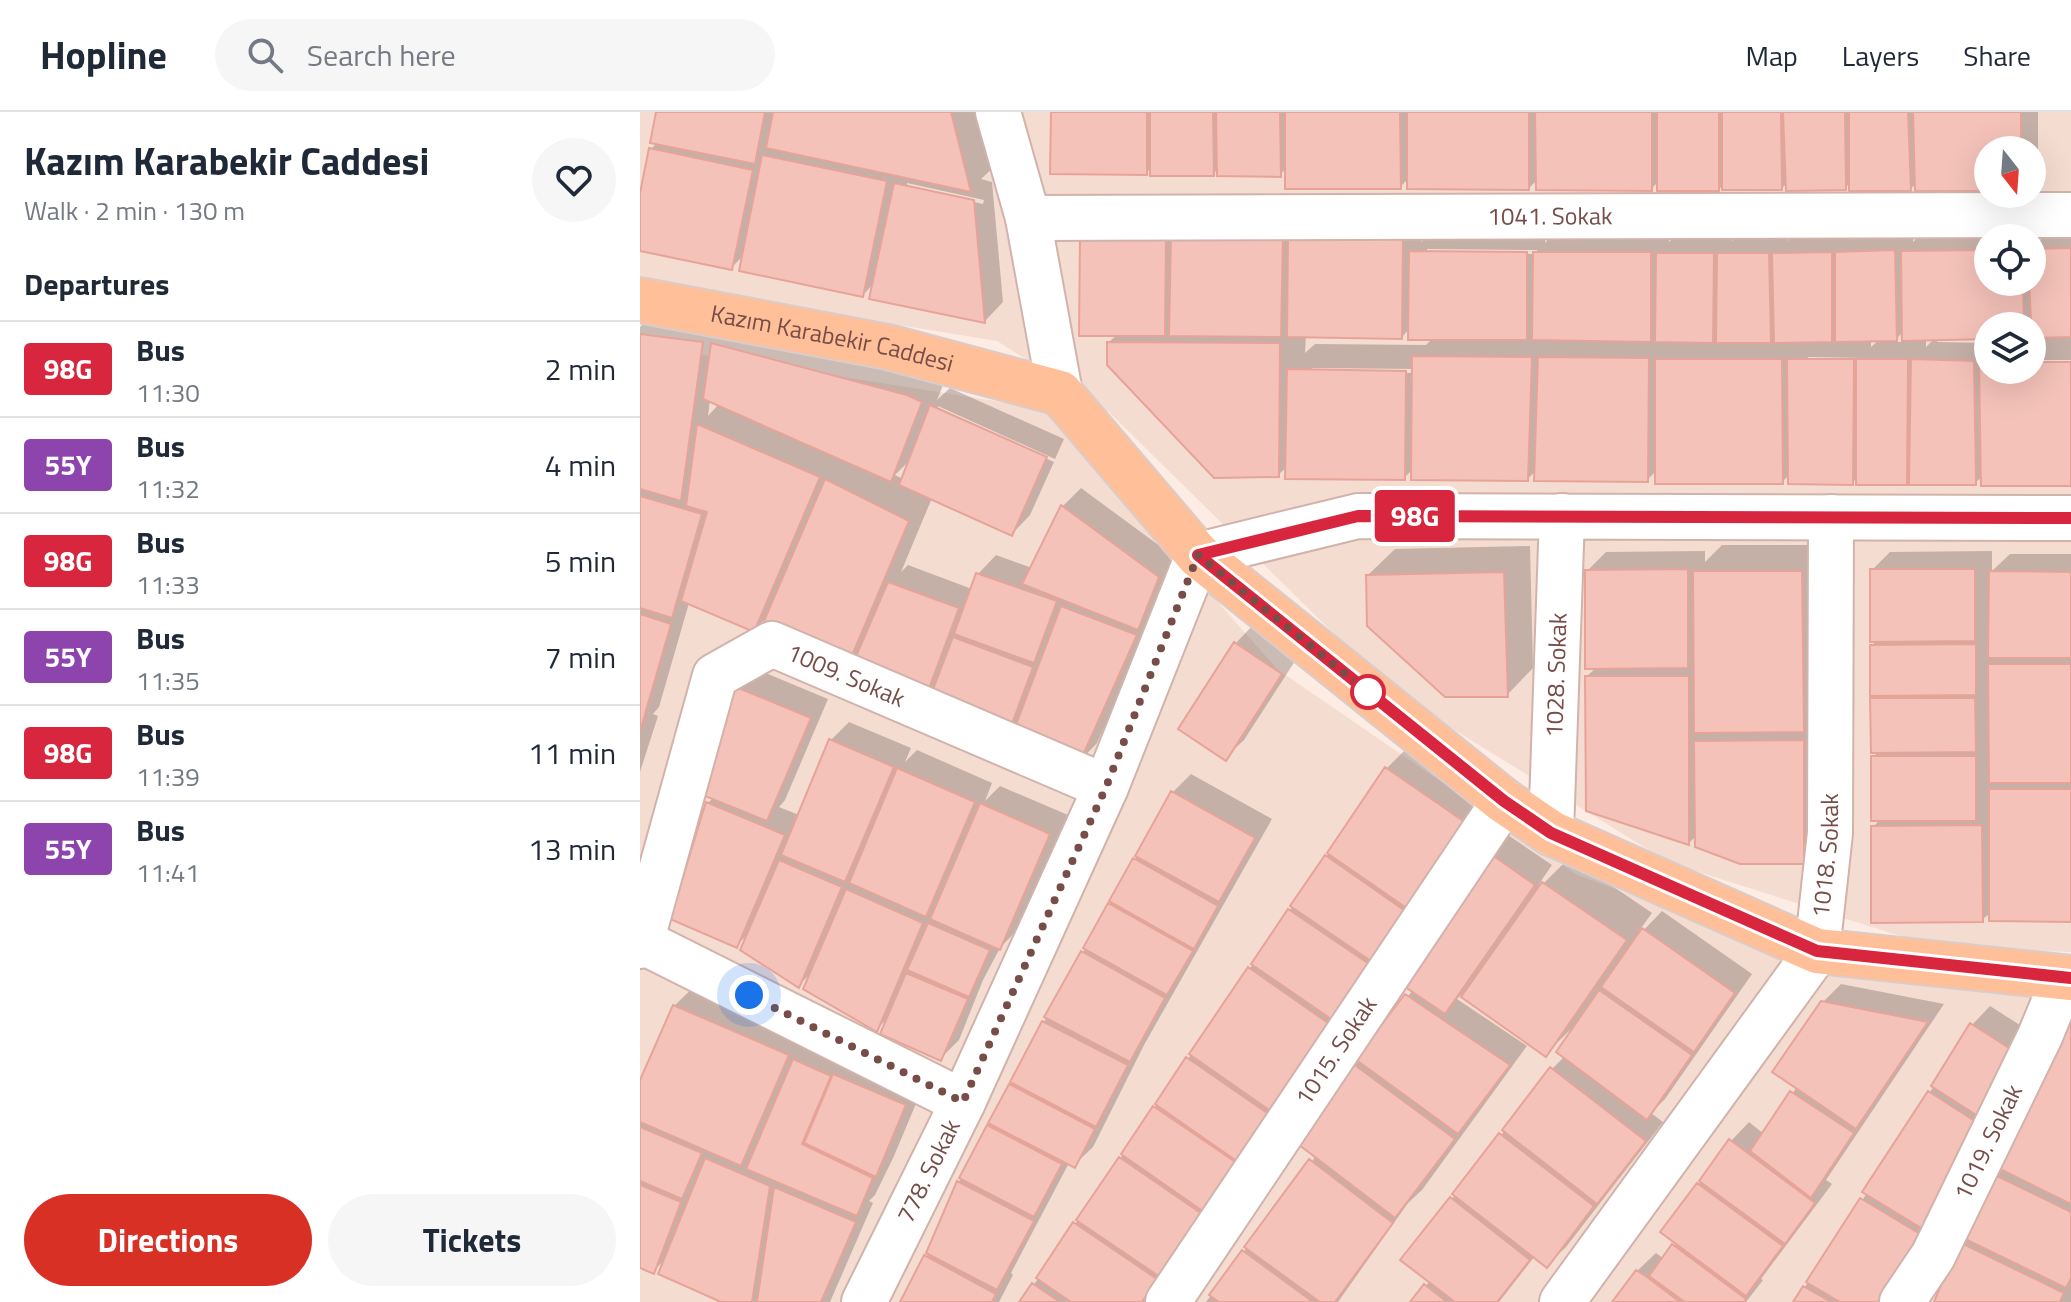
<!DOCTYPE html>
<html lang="en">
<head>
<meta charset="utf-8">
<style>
	body { margin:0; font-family:"Titillium Web",sans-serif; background:#f6f6f7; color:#1f2937; height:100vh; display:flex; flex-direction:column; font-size:30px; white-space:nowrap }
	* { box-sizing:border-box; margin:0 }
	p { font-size:26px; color:#747a83 }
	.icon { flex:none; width:44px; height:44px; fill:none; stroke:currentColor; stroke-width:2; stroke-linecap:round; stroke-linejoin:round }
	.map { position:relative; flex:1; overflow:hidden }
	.drawer { display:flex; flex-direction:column; background:#fff; width:640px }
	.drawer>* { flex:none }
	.badge { padding:0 16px; border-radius:6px; font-size:28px; line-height:52px }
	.needle { width:52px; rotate:163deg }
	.tools { position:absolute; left:1334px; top:24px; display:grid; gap:16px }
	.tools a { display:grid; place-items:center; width:72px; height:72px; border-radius:50%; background:#fff; box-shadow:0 8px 32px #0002; font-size:40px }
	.you { position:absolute; width:40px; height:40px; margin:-20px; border:6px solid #fff; border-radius:50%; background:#1a73e8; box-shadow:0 0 0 12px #1a73e833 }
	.map>.badge { position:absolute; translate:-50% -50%; box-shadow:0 0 0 4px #fff }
	h2 { padding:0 24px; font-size:30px; line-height:72px }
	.round { display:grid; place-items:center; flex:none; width:84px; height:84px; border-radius:42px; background:#f6f6f7 }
	.overview { display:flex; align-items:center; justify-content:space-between; height:136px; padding:0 24px }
	h1 { font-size:38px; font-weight:700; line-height:60px }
	.cta { display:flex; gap:16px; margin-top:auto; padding:16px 24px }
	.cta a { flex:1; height:92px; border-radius:48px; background:#d93025; color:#fff; font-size:32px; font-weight:700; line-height:92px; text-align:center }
	.cta a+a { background:#f6f6f7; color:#1f2937 }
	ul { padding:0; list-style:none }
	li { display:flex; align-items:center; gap:24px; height:96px; padding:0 24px; border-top:2px solid #e0e1e3 }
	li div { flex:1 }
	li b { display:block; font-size:30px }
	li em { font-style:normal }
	li .badge { min-width:88px; font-weight:700; text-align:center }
	header { display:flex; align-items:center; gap:48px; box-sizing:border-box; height:112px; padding:0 40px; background:#fff; border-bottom:2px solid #e0e1e3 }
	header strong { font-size:38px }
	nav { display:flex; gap:44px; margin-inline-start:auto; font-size:28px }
	.search { width:560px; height:72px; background:#f6f6f7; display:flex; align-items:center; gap:20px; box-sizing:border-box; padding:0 28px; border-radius:44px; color:#747a83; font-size:30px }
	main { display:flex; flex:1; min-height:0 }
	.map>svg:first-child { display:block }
	.residential { fill:#f5dcd1; fill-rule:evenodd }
	.shadow { fill:#0003; fill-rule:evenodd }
	.building { fill:#f4c2b9; stroke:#e8a399; stroke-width:2 }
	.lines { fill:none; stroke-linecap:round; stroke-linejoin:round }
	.minor-casing { stroke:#d1b3ac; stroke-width:48 }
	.major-casing { stroke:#d9cdcc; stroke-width:48 }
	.minor { stroke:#fff; stroke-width:44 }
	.major { stroke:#ffbf98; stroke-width:44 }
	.line-casing { stroke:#fff; stroke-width:18 }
	.line { stroke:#d7263d; stroke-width:12 }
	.walk { stroke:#774d48; stroke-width:8; stroke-dasharray:0 14.4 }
	.stop-dot { fill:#fff; stroke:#d7263d; stroke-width:4 }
	.labels { text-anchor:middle; stroke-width:8; stroke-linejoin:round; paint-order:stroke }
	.street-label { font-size:24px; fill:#774d48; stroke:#fff2ea }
</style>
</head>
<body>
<header>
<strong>Hopline</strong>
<div class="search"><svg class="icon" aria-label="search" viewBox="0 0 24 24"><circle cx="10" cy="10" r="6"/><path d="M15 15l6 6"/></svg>Search here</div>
<nav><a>Map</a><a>Layers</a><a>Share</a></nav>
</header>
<main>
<section class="drawer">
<div class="overview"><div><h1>Kazım Karabekir Caddesi</h1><p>Walk · 2 min · 130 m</p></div><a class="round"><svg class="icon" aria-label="heart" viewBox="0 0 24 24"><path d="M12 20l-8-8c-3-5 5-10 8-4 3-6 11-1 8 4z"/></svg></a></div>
<h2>Departures</h2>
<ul>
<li><span class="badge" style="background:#d7263d;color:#fff">98G</span><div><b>Bus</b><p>11:30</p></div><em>2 min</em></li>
<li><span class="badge" style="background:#8e44ad;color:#fff">55Y</span><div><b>Bus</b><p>11:32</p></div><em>4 min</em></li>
<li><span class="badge" style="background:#d7263d;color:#fff">98G</span><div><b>Bus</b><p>11:33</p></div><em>5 min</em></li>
<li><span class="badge" style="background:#8e44ad;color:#fff">55Y</span><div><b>Bus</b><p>11:35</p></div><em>7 min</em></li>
<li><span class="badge" style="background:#d7263d;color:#fff">98G</span><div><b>Bus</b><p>11:39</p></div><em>11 min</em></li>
<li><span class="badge" style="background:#8e44ad;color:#fff">55Y</span><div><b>Bus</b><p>11:41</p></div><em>13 min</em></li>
</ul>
<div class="cta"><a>Directions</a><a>Tickets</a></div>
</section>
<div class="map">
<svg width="1431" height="1190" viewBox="0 0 1431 1190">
	<rect width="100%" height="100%" fill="#fdece3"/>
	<path class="residential" d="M0,0H1431V840L1295,835L1030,751L753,580L469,300L357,229L0,171ZM1348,38H1392V82H1348ZM1348,126H1392V170H1348ZM1348,214H1392V258H1348Z
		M0,233L407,297L637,557L937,763L1208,862L1431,881V1190H0Z"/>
	<path class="shadow" d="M18,0H343L357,52L341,67L352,70L363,190L345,209L235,170L223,183L104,143L91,156L0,136V91L11,37L18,30ZM267,71L344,88L343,92L267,75Z
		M413,0H1398V58L1392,65V38H1348V77L1277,71L1270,77L1211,70L1205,76L1147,71L1142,76L1084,72L1079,77L1019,69L1011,77L898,67L889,76L769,66L760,75L647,55L640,63L579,56L573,62L512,55L506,61Z
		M781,108V130L790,121L905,122V131L913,122L1029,123V130L1036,123L1092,124V129L1098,124L1147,123V129L1152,123H1210V128L1215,123L1273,121V130L1281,122L1400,120V128L1409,119H1431V248H1392V214H1348V225L1297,226V230L1348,231V258H1392V252H1431V372L1343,364L1335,371L1271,365L1266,371L1218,365L1212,371L1150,362L1142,370L1017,358L1007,368L897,358L887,367L773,357L764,366L648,354L638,363L469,230L478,222L442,123ZM1348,126H1392V170H1348ZM787,137L897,138V142L787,141ZM770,216L793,226L786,233L675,232L665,241L666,223L762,225ZM1263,220L1264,230H1253ZM1295,226L1286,235V227ZM1231,227H1240L1231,235ZM1168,245L1224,246V250L1168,249ZM672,256L776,257V261L672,260Z
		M12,203L80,212L78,226L99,205L307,263L297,288L310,276L424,327L415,347L298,294V299L414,350L390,403L372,422L292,386L261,460L268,453L332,477L338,462L356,443L392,456L423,394L441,376L536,446L516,497L510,503L514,505L457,631L439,650L204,558L129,503L113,518L49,491L19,595L13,602L18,604L0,660V215ZM70,288L79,292L68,304ZM271,347L263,367L255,363Z
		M1082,433H1187L1190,723L1163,750L1057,723L1049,731L947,564L957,555L947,459L966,440L1065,439V450Z
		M890,434L893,556L867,583L728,463L755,437Z
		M1352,439V459L1370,442H1431V808L1351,800L1342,808L1233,715L1241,707L1233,645L1239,639L1232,587L1237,582L1232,533L1238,528L1232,458L1250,440Z
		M614,512L659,543L604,628L585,646L540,616L596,531Z
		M116,557L188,587L145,688L139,695L159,703L191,628L209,610L271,636L265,650L277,638L352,671L345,689L360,674L428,703L378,817L360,836L343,868L319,928L301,946L250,904L237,917L172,860L159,873L109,821L97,833L68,691L74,685L98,576Z
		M765,638L846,694L506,1190H382L747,656Z
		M551,662L632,707L504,933L453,1035L434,1053L429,1051L371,1161L373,1163L359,1190H262L289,1141L319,1070L404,910L533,680Z
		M868,723L912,753L899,772L901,774L930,745L1012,801L999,819L1001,821L1022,799L1112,862L1025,987L1011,1001L1023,1010L926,1135L907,1153L895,1144L859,1190H772L790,1169L812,1087L912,957L925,944L934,917L932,916L906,942L821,883L817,887L887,934L782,1078L768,1091L698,1190H566L676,1044L714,952L773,878L850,741Z
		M61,868L174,916L164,939L174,930L283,975L254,1044L235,1083L229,1089L233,1091L190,1190H86L27,1146L13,1159L0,1153V973L34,894Z
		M1201,872L1304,892L1186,1068L1192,1072L1121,1167L1123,1168L1106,1190H975L997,1159L1016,1141L1024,1147L1037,1130L1023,1120L1091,1029L1109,1010L1124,1022L1157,975L1182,891Z
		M1350,894L1397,924L1243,1190H1155L1227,1081L1332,913Z
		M1431,895V1190H1296L1354,1063L1361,1056Z"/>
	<path class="building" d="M16,0H125L115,52L10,31Z
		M133,0H311L331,80L126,36Z
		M411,0H507V63L410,62Z
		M510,0H573L574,64H510Z
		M576,0H640L641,65L577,64Z
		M645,0H760L761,77H645Z
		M767,0H889V78L767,77Z
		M895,0H1012V79L896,78Z
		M1017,0H1079V79H1017Z
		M1082,0H1141L1142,78H1082Z
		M1143,0H1205L1206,78L1146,79Z
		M1209,0H1268L1271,79H1209Z
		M1273,0H1381V38H1348V79H1275Z
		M9,36L113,58L92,158L0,139V81Z
		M122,43L247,69L223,185L99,159Z
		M254,71L334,88L345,211L229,187Z
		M440,122H526L525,224H439Z
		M531,123L643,124L641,225L529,224Z
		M648,124L763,125L762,227L647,225Z
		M1431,136V225L1392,226L1389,170H1392V137Z
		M1255,138L1257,229L1195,230V140Z
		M1348,138V170H1383L1384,214H1348V227L1262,229L1261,139Z
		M769,139L887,140V228H768Z
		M893,140H1011V230L892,228Z
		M1192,140V230L1134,231L1132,141Z
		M1016,141H1074L1073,231L1015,230Z
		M1077,141H1129L1131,231H1076Z
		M0,222L63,230L41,389L0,377Z
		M467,230L640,231L639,365L574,366L467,253Z
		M71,231L267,283L282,290L251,370L63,287Z
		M772,244L892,245L888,369L771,368Z
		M898,245L1009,246L1008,370L894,369Z
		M1015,247H1142L1143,372H1015Z
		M1147,247H1214L1213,373L1148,372Z
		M1216,247H1268L1267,373H1216Z
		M1271,247L1334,249L1336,373H1269Z
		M1339,249H1348V258H1392V250H1431V374H1341Z
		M647,257L766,259L765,368L645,367Z
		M290,293L407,345L372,424L259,373Z
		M57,312L180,365L114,520L41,489L67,400L46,394Z
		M185,367L269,409L205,560L118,523Z
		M0,384L62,402L32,506L0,496Z
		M421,393L519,465L498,518L382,472Z
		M1048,457V556L945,557V458Z
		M1230,457H1335V529L1230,530Z
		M1053,459H1162L1164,620L1054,621Z
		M1349,459L1431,460V546H1348Z
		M864,460L868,585H805L727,514L726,463Z
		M336,461L417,489L394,551L314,522Z
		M248,470L319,496L282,595L208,563Z
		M421,494L497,523L439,652L371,626Z
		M0,502L31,512L1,616H0Z
		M313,525L393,555L366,628L286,596Z
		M594,530L642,562L586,649L538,617Z
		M1336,532V583L1230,584V533Z
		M1348,552H1431V671H1349Z
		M945,564H1049V733L946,699Z
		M96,575L171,606L127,709L60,682Z
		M1230,586H1335L1336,640L1231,641Z
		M189,627L254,655L205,770L141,743Z
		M1164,628V752H1100L1055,735L1054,629Z
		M1231,644H1336V709H1231Z
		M745,655L829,713L771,799L687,741Z
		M257,656L335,690L286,805L209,771Z
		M1349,677H1431V810L1349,809Z
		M531,679L615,726L579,790L495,744Z
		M66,690L145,723L97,836L30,807Z
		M340,691L410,722L360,838L290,807Z
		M1342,713L1343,810L1231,811V714Z
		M848,740L895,773L805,902L758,870Z
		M685,743L768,801L734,851L650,794Z
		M493,746L578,794L554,837L469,789Z
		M139,748L202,775L159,876L100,838Z
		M902,770L987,828L906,945L821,885Z
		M206,777L283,811L237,920L163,877Z
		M468,791L553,839L527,883L443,836Z
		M648,797L732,854L694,909L611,852Z
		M288,811L350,838L329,885L267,858Z
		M1002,816L1095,881L1054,940L961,875Z
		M441,839L525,886L490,950L404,905Z
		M608,855L691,913L632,1000L549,942Z
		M266,861L328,887L301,949L240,922Z
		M959,878L1052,943L1007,1008L916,940Z
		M765,882L870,953L818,1022L715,947Z
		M1181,889L1288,910L1216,1017L1132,960Z
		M1431,892V1092L1356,1055Z
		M33,893L149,943L101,1054L0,1010V968Z
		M402,909L488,953L456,1015L370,970Z
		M1330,911L1380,943L1341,1006L1291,974Z
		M546,945L630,1003L598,1050L515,992Z
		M153,947L191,964L162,1032L233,1066L217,1104L106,1057Z
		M712,951L815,1027L755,1106L654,1029Z
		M910,955L1006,1029L957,1092L862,1018Z
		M193,962L266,993L236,1065L164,1031Z
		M369,972L455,1017L435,1056L348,1011Z
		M1150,979L1214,1021L1171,1086L1110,1039Z
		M1288,979L1344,1015L1283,1117L1222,1080Z
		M513,994L597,1051L564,1100L481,1042Z
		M347,1013L422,1052L394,1105L319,1066Z
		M0,1015L62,1041L42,1087L0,1069Z
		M859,1021L954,1094L907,1156L812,1082Z
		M1089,1027L1175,1091L1145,1132L1059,1069Z
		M479,1045L562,1102L520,1165L436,1108Z
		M65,1046L130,1074L112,1190H81L18,1162Z
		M669,1047L753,1111L695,1190H680L604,1135Z
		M1353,1062L1431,1100V1166L1426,1176L1321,1125Z
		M317,1069L394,1109L357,1178L286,1141Z
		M1057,1071L1143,1134L1106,1184L1020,1120Z
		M0,1073L41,1090L14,1162L0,1156Z
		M134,1075L216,1110L181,1190H117Z
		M810,1085L890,1148L857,1190H815L760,1148Z
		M1220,1086L1280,1122L1239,1190H1200L1166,1170Z
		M433,1110L517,1167L502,1190H431L396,1166Z
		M1319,1130L1424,1181L1420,1190H1294Z
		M1032,1132L1106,1187L1104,1190H1045L1009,1164Z
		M602,1138L673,1190H579L569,1183Z
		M284,1143L356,1182L352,1190H260Z
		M996,1158L1007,1165L1040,1190H972Z
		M392,1171L420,1190H379Z
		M784,1172L807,1190H770Z
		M1163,1174L1191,1190H1153Z"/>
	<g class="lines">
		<defs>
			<g id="minor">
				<path d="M358,0L388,106L420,281"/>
				<path id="s1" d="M388,106L1431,103"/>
				<path id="s2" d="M911,721L922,404"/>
				<path d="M1,829L323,990"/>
				<path id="s3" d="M0,834L75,564L132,532L466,675"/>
				<path id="s4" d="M224,1190L323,990L466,675L558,443L718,404L1431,406"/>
				<path id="s5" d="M528,1190L864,689"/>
				<path id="s6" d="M922,1190L1177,839L1190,721L1191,405"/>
				<path id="s7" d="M1262,1190L1293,1144L1400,924L1424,866"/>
			</g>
			<g id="major">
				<path id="s8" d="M0,188L248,235L420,281L558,443L864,689L911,721L1177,839L1431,866"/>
			</g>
		</defs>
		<use href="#minor" class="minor-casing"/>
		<use href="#major" class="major-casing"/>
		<use href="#minor" class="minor"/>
		<use href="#major" class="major"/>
	</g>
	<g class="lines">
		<defs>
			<path id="line" d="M1431,406L718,404L558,443L864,689L911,721L1177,839L1431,866"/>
		</defs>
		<use href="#line" class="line-casing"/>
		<use href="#line" class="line"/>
		<path class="walk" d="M109,883L323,990L466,675L558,443L728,580"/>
	</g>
	<circle class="stop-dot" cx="728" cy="580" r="16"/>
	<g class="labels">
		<g class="street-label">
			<text dy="8" stroke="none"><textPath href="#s1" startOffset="522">1041. Sokak</textPath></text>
			<text dy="8" stroke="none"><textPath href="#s8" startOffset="196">Kazım Karabekir Caddesi</textPath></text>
			<text dy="8" stroke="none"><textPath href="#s2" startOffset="158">1028. Sokak</textPath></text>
			<text dy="8" stroke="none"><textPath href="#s3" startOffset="426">1009. Sokak</textPath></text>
			<text dy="8" stroke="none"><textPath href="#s6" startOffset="530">1018. Sokak</textPath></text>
			<text dy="8" stroke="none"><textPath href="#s5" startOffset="302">1015. Sokak</textPath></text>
			<text dy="8" stroke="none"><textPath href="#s7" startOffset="182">1019. Sokak</textPath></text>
			<text dy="8" stroke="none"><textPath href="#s4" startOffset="146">778. Sokak</textPath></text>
		</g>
	</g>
</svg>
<div class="tools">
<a><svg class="needle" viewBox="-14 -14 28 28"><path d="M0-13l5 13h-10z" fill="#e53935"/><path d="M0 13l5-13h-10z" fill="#747a83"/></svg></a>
<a><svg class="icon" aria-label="locate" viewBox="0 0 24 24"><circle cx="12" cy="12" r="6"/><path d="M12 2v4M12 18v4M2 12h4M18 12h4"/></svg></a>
<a><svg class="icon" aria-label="layers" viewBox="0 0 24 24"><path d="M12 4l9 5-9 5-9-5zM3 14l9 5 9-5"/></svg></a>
</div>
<div class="you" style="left:109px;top:883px"></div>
<b class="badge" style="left:775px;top:404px;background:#d7263d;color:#fff">98G</b>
</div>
</main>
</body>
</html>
